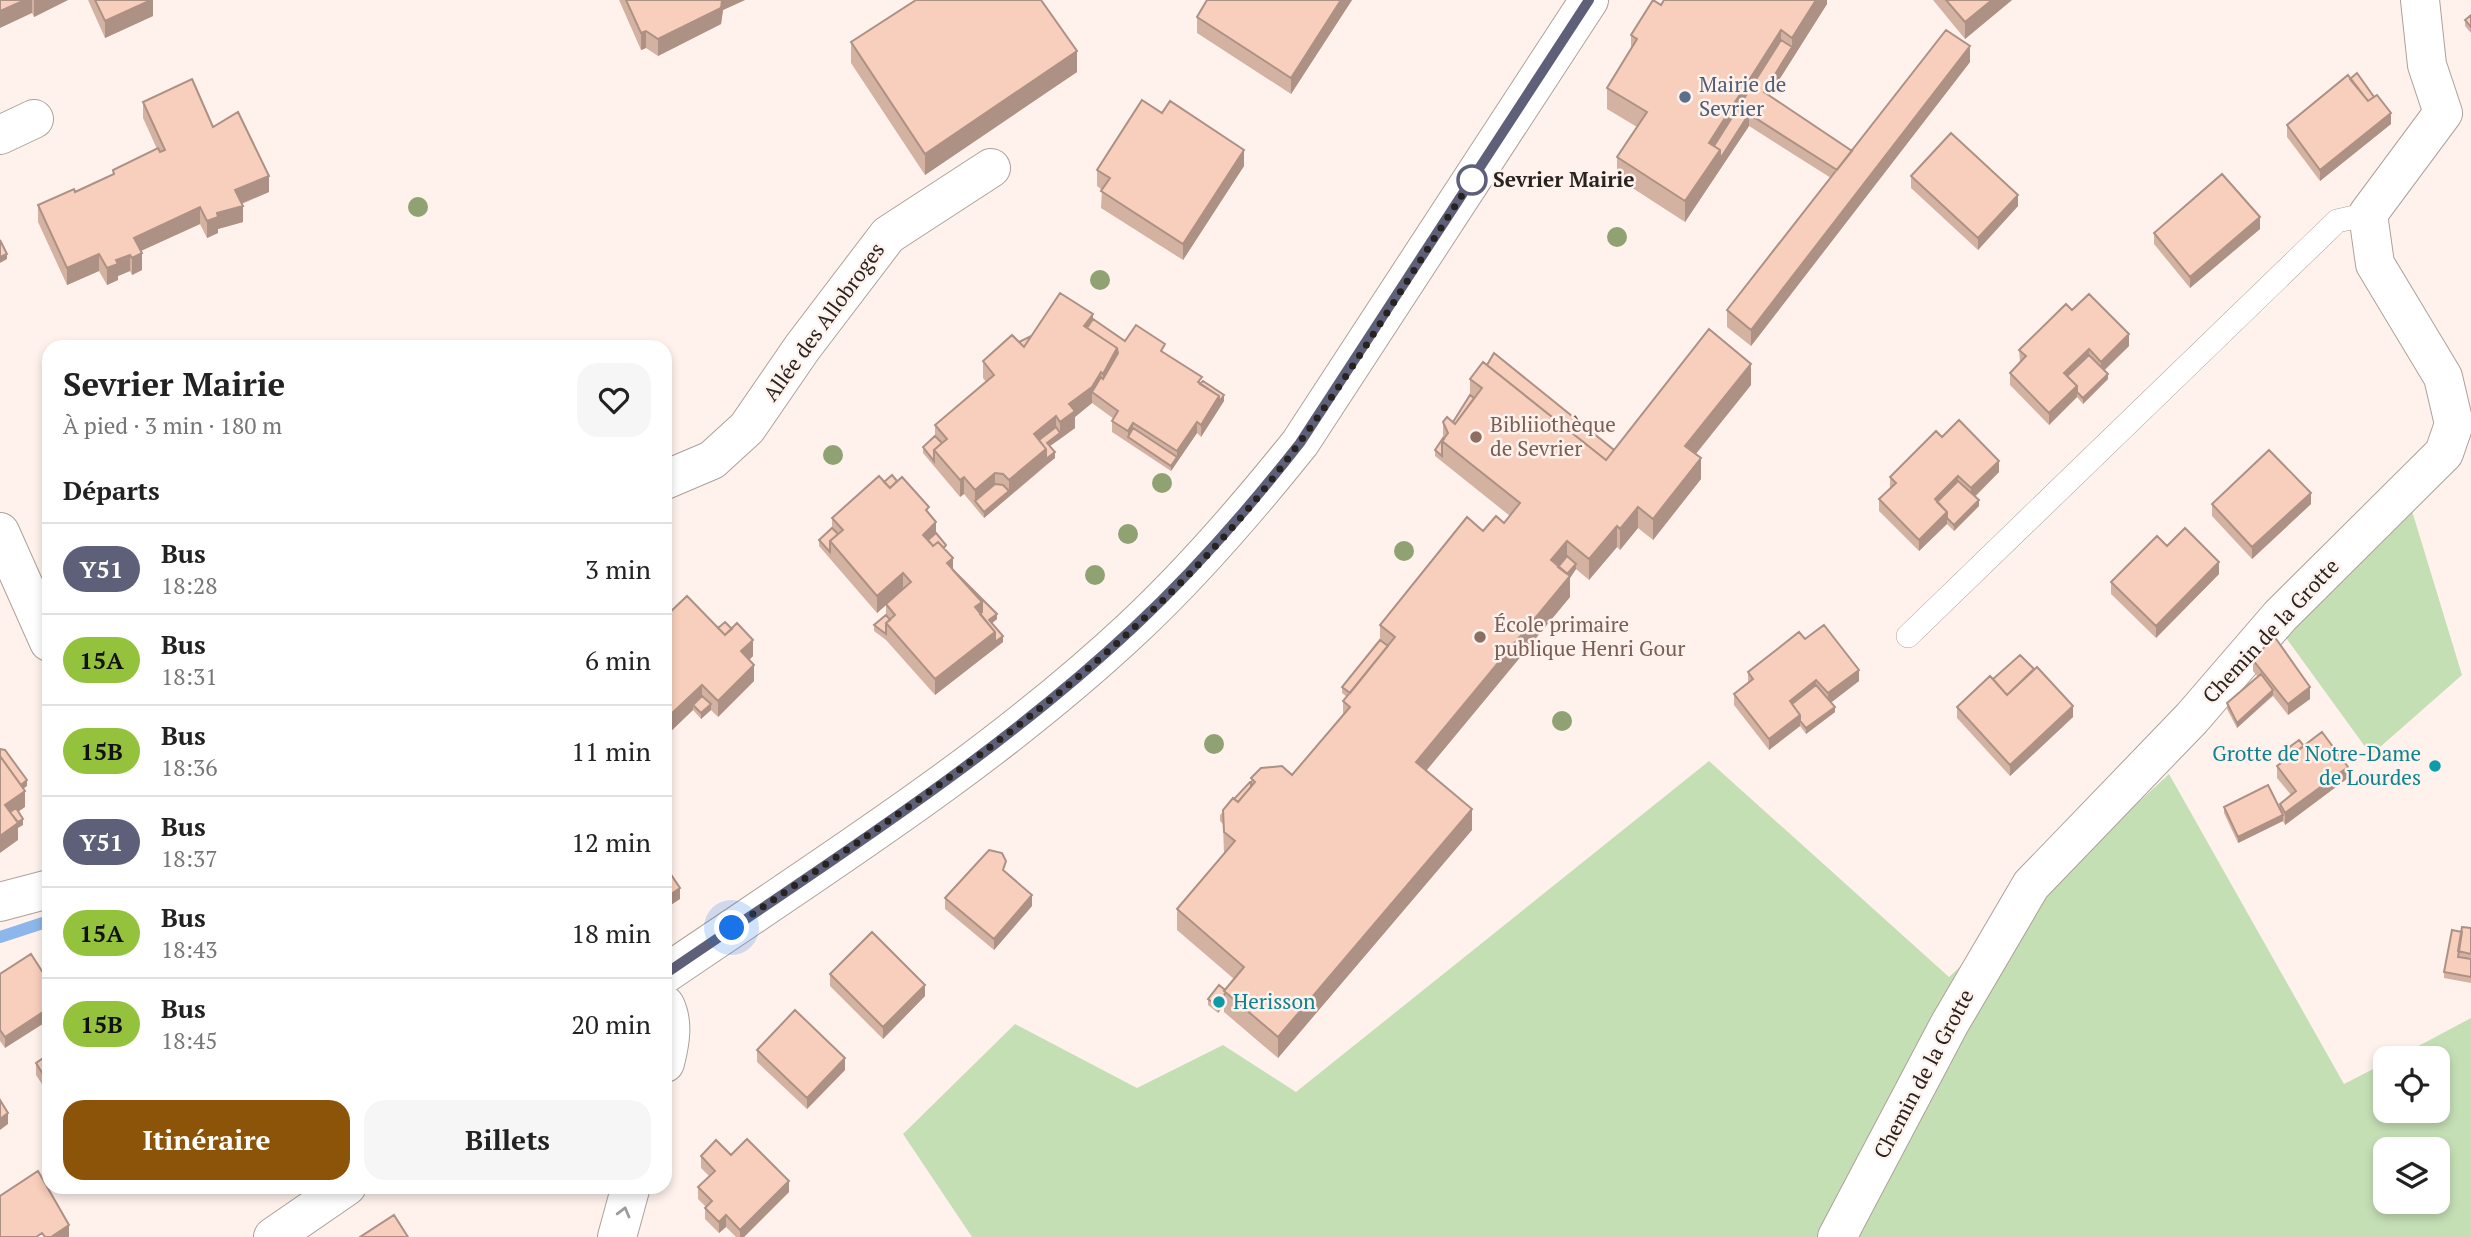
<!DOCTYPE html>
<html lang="fr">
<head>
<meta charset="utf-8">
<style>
	body { margin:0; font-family:"PT Serif",serif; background:#f6f6f6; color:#222; height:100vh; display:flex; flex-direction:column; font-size:26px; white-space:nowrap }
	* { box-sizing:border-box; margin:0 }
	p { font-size:23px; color:#767676 }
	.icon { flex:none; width:38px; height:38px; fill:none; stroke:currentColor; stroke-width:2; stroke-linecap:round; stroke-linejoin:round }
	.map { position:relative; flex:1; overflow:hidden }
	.details { position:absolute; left:42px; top:340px; width:630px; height:854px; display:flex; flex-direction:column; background:#fff; border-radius:21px; box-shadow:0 4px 10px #0003 }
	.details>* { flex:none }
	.badge { padding:0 14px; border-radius:23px; font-size:24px; line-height:46px }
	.controls { position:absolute; left:2373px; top:1046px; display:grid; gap:14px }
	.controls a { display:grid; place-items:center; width:77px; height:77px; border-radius:14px; background:#fff; box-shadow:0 4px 10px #0003; font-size:35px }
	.you { position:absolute; width:35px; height:35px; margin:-18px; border:5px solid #fff; border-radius:50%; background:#1a73e8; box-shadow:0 0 0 10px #1a73e833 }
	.map>.badge { position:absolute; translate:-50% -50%; box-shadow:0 0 0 4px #fff }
	h2 { padding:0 21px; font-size:26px; line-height:63px }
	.round { display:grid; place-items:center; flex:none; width:74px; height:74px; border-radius:21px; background:#f6f6f6 }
	.overview { display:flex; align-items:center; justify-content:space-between; height:119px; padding:0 21px }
	h1 { font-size:33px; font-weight:800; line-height:52px }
	.button { display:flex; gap:14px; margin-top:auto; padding:14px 21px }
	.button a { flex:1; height:80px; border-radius:21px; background:#8c5409; color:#fff; font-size:28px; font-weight:800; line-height:80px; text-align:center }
	.button a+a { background:#f6f6f6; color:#222 }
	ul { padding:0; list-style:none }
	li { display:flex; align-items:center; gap:21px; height:91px; padding:0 21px; border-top:2px solid #e0e0e0 }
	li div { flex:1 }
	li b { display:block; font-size:26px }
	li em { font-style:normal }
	li .badge { min-width:77px; font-weight:700; text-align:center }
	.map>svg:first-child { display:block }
	.green { fill:#c5dfb5; fill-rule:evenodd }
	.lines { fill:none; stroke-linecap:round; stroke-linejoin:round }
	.stream { stroke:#8db6ea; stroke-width:12 }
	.lane-casing { stroke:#aea09a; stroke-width:24 }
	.street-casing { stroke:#aea09a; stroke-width:40 }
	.primary-casing { stroke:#aea09a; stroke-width:40 }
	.lane { stroke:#fff; stroke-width:23 }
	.street { stroke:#fff; stroke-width:38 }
	.primary { stroke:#fff; stroke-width:38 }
	.tree { fill:#91a272 }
	.wall { fill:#d4b2a2 }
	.shaded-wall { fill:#ad9184 }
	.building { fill:#f7cfbc; stroke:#ad9184; stroke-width:2 }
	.oneway { stroke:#9e9c9b }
	.line-casing { stroke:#fff; stroke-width:16 }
	.line { stroke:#5e6079; stroke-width:10 }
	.walk { stroke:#282320; stroke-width:7; stroke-dasharray:0 12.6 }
	.service-dot { fill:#5c6f8a; stroke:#fff2ed; stroke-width:2.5 }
	.stop-dot { fill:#fff; stroke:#5e6079; stroke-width:3.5 }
	.education-dot { fill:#8d6e63; stroke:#fff2ed; stroke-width:2.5 }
	.culture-dot { fill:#0f9aa8; stroke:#fff2ed; stroke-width:2.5 }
	.labels { text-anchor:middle; stroke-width:5; stroke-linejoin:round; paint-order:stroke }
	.service-label { font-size:21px; fill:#4e5e75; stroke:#fff2ed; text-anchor:start }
	.stop-label { font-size:21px; font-weight:bold; fill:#282320; stroke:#fff2ed; text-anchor:start }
	.street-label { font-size:21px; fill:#282320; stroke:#fff2ed }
	.education-label { font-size:21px; fill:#785e54; stroke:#fff2ed; text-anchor:start }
	.culture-label { font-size:21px; fill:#0d838f; stroke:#fff2ed; text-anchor:end }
</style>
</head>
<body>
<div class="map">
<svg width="2471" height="1237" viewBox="0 0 2471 1237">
	<rect width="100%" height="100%" fill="#fff2ed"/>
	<path class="green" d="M2409,501L2462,675L2371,755L2284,635Z
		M1709,761L1949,977L2169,774L2344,1084L2385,1063V1111H2438V1059H2394L2471,1018V1237H972L903,1134L1015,1024L1137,1088L1223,1045L1296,1092ZM2385,1150H2438V1202H2385Z"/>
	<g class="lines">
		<path class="stream" d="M0,937L49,921"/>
		<defs>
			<path id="lane" d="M1908,636L2337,221L2368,214"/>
			<path id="street" d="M0,135L34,119
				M665,480L712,460L747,428L802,348L888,235L991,168
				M0,532L49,642
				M0,902L49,889
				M665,1005C674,1023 670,1043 665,1063
				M617,1237L631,1186
				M1837,1237L1950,1023L2031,885L2192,718L2280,616L2444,453L2454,424L2443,377L2375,264L2368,214L2443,113L2427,65L2420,0"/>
			<path id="primary" d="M665,974C825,865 992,760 1133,628C1194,571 1248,508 1300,443L1589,0
				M273,1237L347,1186"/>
		</defs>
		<use href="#lane" class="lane-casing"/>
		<use href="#street" class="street-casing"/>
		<use href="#primary" class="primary-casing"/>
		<use href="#lane" class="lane"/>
		<use href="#street" class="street"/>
		<use href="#primary" class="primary"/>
	</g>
	<g class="tree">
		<circle cx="418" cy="207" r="10"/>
		<circle cx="1617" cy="237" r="10"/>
		<circle cx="1100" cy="280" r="10"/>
		<circle cx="833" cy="455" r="10"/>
		<circle cx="1162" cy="483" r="10"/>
		<circle cx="1128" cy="534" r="10"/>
		<circle cx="1404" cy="551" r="10"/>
		<circle cx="1095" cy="575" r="10"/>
		<circle cx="1562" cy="721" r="10"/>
		<circle cx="1214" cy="744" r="10"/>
	</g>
	<path class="wall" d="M0,0H68L34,17L32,13Z
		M88,0H153V16L105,38Z
		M619,0H745L723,10L721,24L658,56L646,48L641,50Z
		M1352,0L1291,94L1197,33V17Z
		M1827,0V4L1769,95L1852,151L1970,62L1751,346L1727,327V310L1831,178L1749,126L1685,222L1617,178V157L1637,127L1607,109V88L1631,49V35L1661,5Z
		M1933,0H2012L1965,39Z
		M2471,15V33L2465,26V20Z
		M851,42L1077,72L925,175L851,63Z
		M143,102L213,127L269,192L242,204L243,222L218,229V233L207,238L200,224L141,251L142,270L132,275L130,271L118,276V280L107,285L99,271L67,285L38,222V205L75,192L113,174V170L157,149L143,118Z
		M2391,124L2320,181L2287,137V125Z
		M1244,166L1183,260L1101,208L1102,190L1097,186V170Z
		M1911,176L2018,206L1978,250L1911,188Z
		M2260,229L2190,288L2154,244V233Z
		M2072,310L2129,346L2105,370L2108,379L2083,404L2077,397L2049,425L2010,385V373L2020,362L2019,350Z
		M1093,319L1125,341L1165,353L1224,401L1201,437L1197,433L1171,471L1112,432V421L1114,419L1092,403L1075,417V428L1050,446L1055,458L984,518L964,494L960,497L923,453V447L935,436V425L986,382L983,378V361L1019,342Z
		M1470,379L1614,450L1751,385L1696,454L1701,479L1653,540L1638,528L1620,550L1617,547L1589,580L1576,569L1570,578V597L1426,771L1472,830L1278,1058L1224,1012V1005L1218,1013L1208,1005V999L1225,990L1234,979L1177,930V909L1224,854L1223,824L1220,821V815L1251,782V778L1292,775L1343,715V701L1347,697L1342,693V687L1380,640V625L1483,531L1504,523L1510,516L1435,456V450L1443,438V422H1453L1470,395Z
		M1942,437L1999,472L1975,497L1979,506L1954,531L1947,524L1919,551L1879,511V499L1890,489V477Z
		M897,481L929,514L936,533L946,551L953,569L997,619L992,623L1003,642L935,695L886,640L874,631V625L886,615V605L877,613L819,546V540L832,528V518L884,482Z
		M2212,504H2311L2252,559L2212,516Z
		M2219,574L2156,638L2111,594V582Z
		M665,617L718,628L753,656L749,660L754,681L718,717L711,710L701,719L693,710L669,733L665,729Z
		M1805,639L1859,681L1831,702L1835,712L1806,734L1800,726L1769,750L1734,705V694L1748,683V672Z
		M2253,660L2310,699L2288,715L2273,696L2237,728L2227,709V703L2258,677L2253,671Z
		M1993,679L2073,717L2010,776L1957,718V707Z
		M2304,746L2348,778L2285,825L2283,821L2238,843L2224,813V807L2280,809V804L2291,795L2277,778V766L2286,759L2284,757V751Z
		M1006,872L1032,906L994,950L945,909V898Z
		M2471,928V983L2444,978V972L2462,932Z
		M31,954L5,1048L0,1041V974Z
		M830,974L925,996L883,1039L830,986Z
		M757,1050L845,1070L807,1109L757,1062Z
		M49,1054V1095L36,1075V1063Z
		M731,1155L789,1192L744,1237H736L726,1227L719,1233L705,1219V1208L706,1207L698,1199V1187L709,1176L701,1168V1156Z"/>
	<path class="shaded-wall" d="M25,0H32V13L0,28V11Z
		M34,0H68L34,17Z
		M151,0H153V16L105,38V21Z
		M722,0H745L723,10L721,24L658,56V39Z
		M1341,0H1352L1291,94V78Z
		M1816,0H1827V4L1764,104V92L1792,47V38Z
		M1992,0H2012L1965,39V22Z
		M1781,30V51L1709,153V143Z
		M646,31V48L641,50V33Z
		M1970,46V62L1751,346V330Z
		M1077,51V72L925,175V154Z
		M2391,113V124L2320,181V170Z
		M1749,114V126L1685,222V201L1720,150Z
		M1244,150V166L1183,260V244Z
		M269,176V192L235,206V190Z
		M2018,195V206L1978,250V238Z
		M243,206V222L218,229V233L207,238V221L217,213Z
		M200,207V224L134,254V238Z
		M2260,217V229L2190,288V277Z
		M142,253V270L132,275V258Z
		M7,254V259L0,263V257Z
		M99,254V271L67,285V268Z
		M130,255V271L118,276V280L107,285V268L116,260Z
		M1093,314V331L1084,326Z
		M2129,334V346L2101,373V362Z
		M1117,348V364L1103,390V374Z
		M2089,349V360L2064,378V373Z
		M1751,364V385L1685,467V446Z
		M1101,372V388L1092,392V403L1075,417V428L1060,439V422L1069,404Z
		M2108,374V379L2083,404V398Z
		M2077,386V397L2049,425V413Z
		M1224,395V401L1201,437V425L1219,396Z
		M1056,416V433L1034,444V434Z
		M1197,422V433L1171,471V466L1177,457V451Z
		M1133,423V434L1128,437V431Z
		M1060,433V439L1047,448V443Z
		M1046,449V465L984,518V512L1009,491V480Z
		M1055,452V458L1046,465V459Z
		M1701,458V479L1653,540V519Z
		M1999,461V472L1971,500V488Z
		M995,473V490L975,501V490Z
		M1958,476V487L1935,505V499Z
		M964,477V494L960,497V480Z
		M2311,493V504L2252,559V547Z
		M1979,500V506L1954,531V525Z
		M1638,507V528L1620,550V529Z
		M1947,512V524L1919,551V540Z
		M936,522V539L923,545V535Z
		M1617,526V547L1589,580V559Z
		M1567,541V562L1554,578L1551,560Z
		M953,558V574L947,563Z
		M2219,562V574L2156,638V626Z
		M1576,564V569L1570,578V597L1416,783V762Z
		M903,573V590L877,613V596Z
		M982,602V618L975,607Z
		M997,614V619L989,626V620Z
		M995,632L1003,636V642L935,695V679Z
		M753,640V656L741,668V651Z
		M754,665V681L718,717V701Z
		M1859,670V681L1828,705V693Z
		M1816,680V691L1793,710L1790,701Z
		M702,685V701L693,705V710L669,733V716Z
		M2310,687V699L2288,715V704Z
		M2273,690V695L2237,728V723Z
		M711,704V710L701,719V713Z
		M2073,706V717L2010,776V765Z
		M1835,707V712L1806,734V728Z
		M1800,715V726L1769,750V739Z
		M2348,767V778L2285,825V813Z
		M27,780V786L16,794V789Z
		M25,791V807L8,819L5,805Z
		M1472,809V830L1278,1058V1037Z
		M2283,815V821L2238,843V837Z
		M23,819V825L18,828V840L0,853V836L13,825Z
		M680,888V899L665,909V898Z
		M1032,895V906L994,950V939Z
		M925,985V996L883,1039V1027Z
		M1224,999V1005L1218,1013V1007Z
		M49,1008V1020L5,1048V1037Z
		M845,1058V1070L807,1109V1098Z
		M8,1113V1124L0,1130V1119Z
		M789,1181V1192L744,1237H740V1230Z
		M726,1215V1227L719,1233V1222Z
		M69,1225V1237H51Z"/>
	<path class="building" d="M0,0H25L0,11Z
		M95,0H151L105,21Z
		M626,0H722L721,8L658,39L646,31L641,33Z
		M916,0H1041L1077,51L925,154L851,42Z
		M1207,0H1341L1291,78L1197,17Z
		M1653,0L1661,5L1664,0H1816L1792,38L1781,30L1709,143L1720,150L1685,201L1617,157L1647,112L1607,88L1637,39L1631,35Z
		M1946,0H1992L1965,22Z
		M2471,15V27L2465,20Z
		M1946,30L1970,46L1751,330L1727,310Z
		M1781,40L1792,47L1764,92L1852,151L1837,170L1749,114L1720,159V150L1714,146Z
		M2357,73L2374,97L2368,101L2350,79Z
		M2348,75L2368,101L2377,95L2391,113L2320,170L2287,125Z
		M192,79L213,127L238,112L269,176L235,190L243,206L217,213L218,217L207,221L200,207L134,238L142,253L132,258L130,255L116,260L118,264L107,268L99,254L67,268L38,205L74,189L75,192L114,174L113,170L158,148L160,152L165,150L143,102Z
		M1142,100L1162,113L1170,101L1244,150L1183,244L1101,191L1110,178L1097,170Z
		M1951,133L2018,195L1978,238L1911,176Z
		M2222,174L2260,217L2190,277L2154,233Z
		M0,240L7,254L0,257Z
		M1060,293L1093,314L1084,326L1117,348L1103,374L1101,372L1092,387L1069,404L1075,411L1060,422L1056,416L1034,434L1046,449L1009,480L1003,474L995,473L975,490L964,477L960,480L934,450L947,439L935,425L994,375L983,361L1012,335L1024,347Z
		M2089,294L2129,334L2101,362L2089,349L2064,373L2077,386L2049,413L2010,373L2026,356L2019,350L2066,304L2072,310Z
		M1093,319L1125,341L1136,325L1165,344L1161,351L1202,377L1198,382L1219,396L1201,425L1197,422L1177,451L1133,423L1128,431L1112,421L1118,411L1092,392L1101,377L1103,379L1118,353L1117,348L1087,328Z
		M1709,329L1751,364L1685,446L1701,458L1653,519L1638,507L1620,529L1617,526L1589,559L1567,541L1551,560L1570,576L1416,762L1472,809L1278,1037L1224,991L1244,967L1177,909L1235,841L1224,832L1223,810L1233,798L1238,802L1255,782L1251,778L1261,768L1282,766L1292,775L1350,707L1343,701L1395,637L1380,625L1467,517L1483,531L1496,516L1504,523L1520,503L1442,441L1448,433L1443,422L1447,417L1455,424L1482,388L1470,379L1483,362L1606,460Z
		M1031,336L1024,347L1019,342Z
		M1494,353L1614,450L1606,460L1487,365Z
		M2089,355L2108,374L2083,398L2077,392V386L2067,376Z
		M1203,381L1224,395L1219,402V396L1200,384Z
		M1470,395L1474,398L1455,424L1453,422Z
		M1959,420L1999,461L1971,488L1958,476L1935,499L1947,512L1919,540L1879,499L1896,483L1890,477L1936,431L1942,437Z
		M1056,427L1060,433L1047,443L1055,452L1046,459V449L1039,440Z
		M1133,428L1177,457L1171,466L1128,437Z
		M935,436L942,443L934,450V461L923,447Z
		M1443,438L1444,439L1442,441V456L1435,450Z
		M2269,450L2311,493L2252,547L2212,504Z
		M892,475L897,481L890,488L884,482Z
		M879,476L890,488L902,477L929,507L926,510L936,522L923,535L933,546L938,542L953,558L947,563L982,602L975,607L995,632L935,679L886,623L895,615L886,604L911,582L903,573L877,596L830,541L843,530L832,518Z
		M1958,481L1979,500L1954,525L1947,518V512L1937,502Z
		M995,484L1003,485L1009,491L984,512L975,501Z
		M832,528L838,534L830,541V552L819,540Z
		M2185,528L2219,562L2156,626L2111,582L2157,536L2167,546Z
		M936,533L946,545L944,548L938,542L933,546L928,540Z
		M1567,556L1576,564L1567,574L1558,567Z
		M952,569L997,614L989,620L1003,636L995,642V632L980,614L982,612V602Z
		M687,596L725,635L737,623L753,640L741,651L754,665L718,701L702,685L669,716L665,712V617Z
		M886,615L890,620L886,623V634L874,625Z
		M725,622L732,629L725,635L718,628Z
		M1824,625L1859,670L1828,693L1816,680L1790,701L1800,715L1769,739L1734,694L1753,679L1748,672L1799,632L1805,639Z
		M2274,636L2310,687L2288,704L2253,660Z
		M1380,640L1388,646L1350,693L1342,687Z
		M2020,655L2034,669L2007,695L1993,679Z
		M2037,667L2073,706L2010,765L1957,707L1990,676L2007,695Z
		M2261,674L2273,690L2237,723L2227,703Z
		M1816,685L1835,707L1806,728L1800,721V715L1792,704Z
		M702,696L711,704L701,713L693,705Z
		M2322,732L2348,767L2285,813L2280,804L2296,791L2277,766Z
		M2299,740L2304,746L2289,757L2284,751Z
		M0,749L5,750L27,780L21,785L0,756Z
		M0,756L25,791L5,805L18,823L0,836Z
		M1250,782H1251V787L1238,802L1234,799Z
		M2268,785L2283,815L2238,837L2224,807Z
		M16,808L23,819L18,822L10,812Z
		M989,850L1002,853L1006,861L1003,870L1032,895L994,939L945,898Z
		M668,870L680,888L665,898V872Z
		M2462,927L2471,928V954L2458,951Z
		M2452,930L2462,932L2458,957L2471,959V977L2444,972Z
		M872,932L925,985L883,1027L830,974Z
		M31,954L49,982V1008L5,1037L0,1030V974Z
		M1219,985L1225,990L1224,999L1218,1007L1208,999Z
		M795,1010L845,1058L807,1098L757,1050Z
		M49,1054V1084L36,1063Z
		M0,1100L8,1113L0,1119Z
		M747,1139L789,1181L740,1230L726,1215L719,1222L705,1208L712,1201L698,1187L715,1171L701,1156L716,1140L731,1155Z
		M38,1171L69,1225L51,1237H45L42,1233L36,1237H0V1196Z
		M394,1215L408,1237H360Z"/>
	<defs><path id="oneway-chevron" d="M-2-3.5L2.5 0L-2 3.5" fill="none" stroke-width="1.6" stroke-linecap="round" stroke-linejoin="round" transform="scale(1.75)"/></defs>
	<use class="oneway" href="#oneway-chevron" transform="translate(624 1212) rotate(-75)"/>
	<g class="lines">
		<defs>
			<path id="line" d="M665,974C824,865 992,760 1133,628C1194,571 1249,508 1300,443L1589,0"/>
		</defs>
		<use href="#line" class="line-casing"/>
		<use href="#line" class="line"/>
		<path class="walk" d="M732,928C916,803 1110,676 1253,503C1335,403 1401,288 1472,180"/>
	</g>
	<circle class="service-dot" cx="1685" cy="97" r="7"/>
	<circle class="stop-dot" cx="1472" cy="180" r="14"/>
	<g class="education-dot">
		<circle cx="1476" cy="437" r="7"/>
		<circle cx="1480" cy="637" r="7"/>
	</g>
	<g class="culture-dot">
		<circle cx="2435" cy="766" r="7"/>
		<circle cx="1219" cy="1002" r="7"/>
	</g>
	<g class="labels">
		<g class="service-label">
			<text x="1699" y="92">Mairie de<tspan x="1699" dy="24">Sevrier</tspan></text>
		</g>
		<g class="stop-label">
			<text x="1493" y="187">Sevrier Mairie</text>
		</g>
		<g class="street-label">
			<text transform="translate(824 322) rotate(-54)" y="7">Allée des Allobroges</text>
			<text transform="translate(2271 631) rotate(-47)" y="7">Chemin de la Grotte</text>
			<text transform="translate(1924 1074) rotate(-62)" y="7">Chemin de la Grotte</text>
		</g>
		<g class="education-label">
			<text x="1490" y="432">Bibliiothèque<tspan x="1490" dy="24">de Sevrier</tspan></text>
			<text x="1494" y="632">École primaire<tspan x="1494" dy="24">publique Henri Gour</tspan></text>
		</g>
		<g class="culture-label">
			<text x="2421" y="761">Grotte de Notre-Dame<tspan x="2421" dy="24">de Lourdes</tspan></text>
			<text x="1233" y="1009" text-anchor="start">Herisson</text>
		</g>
	</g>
</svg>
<div class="controls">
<a><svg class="icon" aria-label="locate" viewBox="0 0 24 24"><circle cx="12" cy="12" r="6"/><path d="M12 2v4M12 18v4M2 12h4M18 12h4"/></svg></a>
<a><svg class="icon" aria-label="layers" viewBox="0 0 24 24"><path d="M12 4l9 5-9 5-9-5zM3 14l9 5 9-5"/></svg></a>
</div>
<div class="you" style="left:732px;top:928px"></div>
<section class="details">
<div class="overview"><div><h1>Sevrier Mairie</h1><p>À pied · 3 min · 180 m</p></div><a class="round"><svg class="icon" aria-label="heart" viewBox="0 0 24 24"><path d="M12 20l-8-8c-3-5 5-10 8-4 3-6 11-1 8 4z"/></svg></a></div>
<h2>Départs</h2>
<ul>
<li><span class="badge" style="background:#5e6079;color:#fff">Y51</span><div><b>Bus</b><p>18:28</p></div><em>3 min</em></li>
<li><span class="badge" style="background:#94c23d;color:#111">15A</span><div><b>Bus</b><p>18:31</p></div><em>6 min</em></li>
<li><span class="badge" style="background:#94c23d;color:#111">15B</span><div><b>Bus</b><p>18:36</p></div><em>11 min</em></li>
<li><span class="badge" style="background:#5e6079;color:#fff">Y51</span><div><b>Bus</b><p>18:37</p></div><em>12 min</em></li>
<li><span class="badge" style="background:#94c23d;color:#111">15A</span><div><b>Bus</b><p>18:43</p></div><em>18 min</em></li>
<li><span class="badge" style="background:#94c23d;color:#111">15B</span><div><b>Bus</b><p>18:45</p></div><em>20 min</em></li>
</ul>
<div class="button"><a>Itinéraire</a><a>Billets</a></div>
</section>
</div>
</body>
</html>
